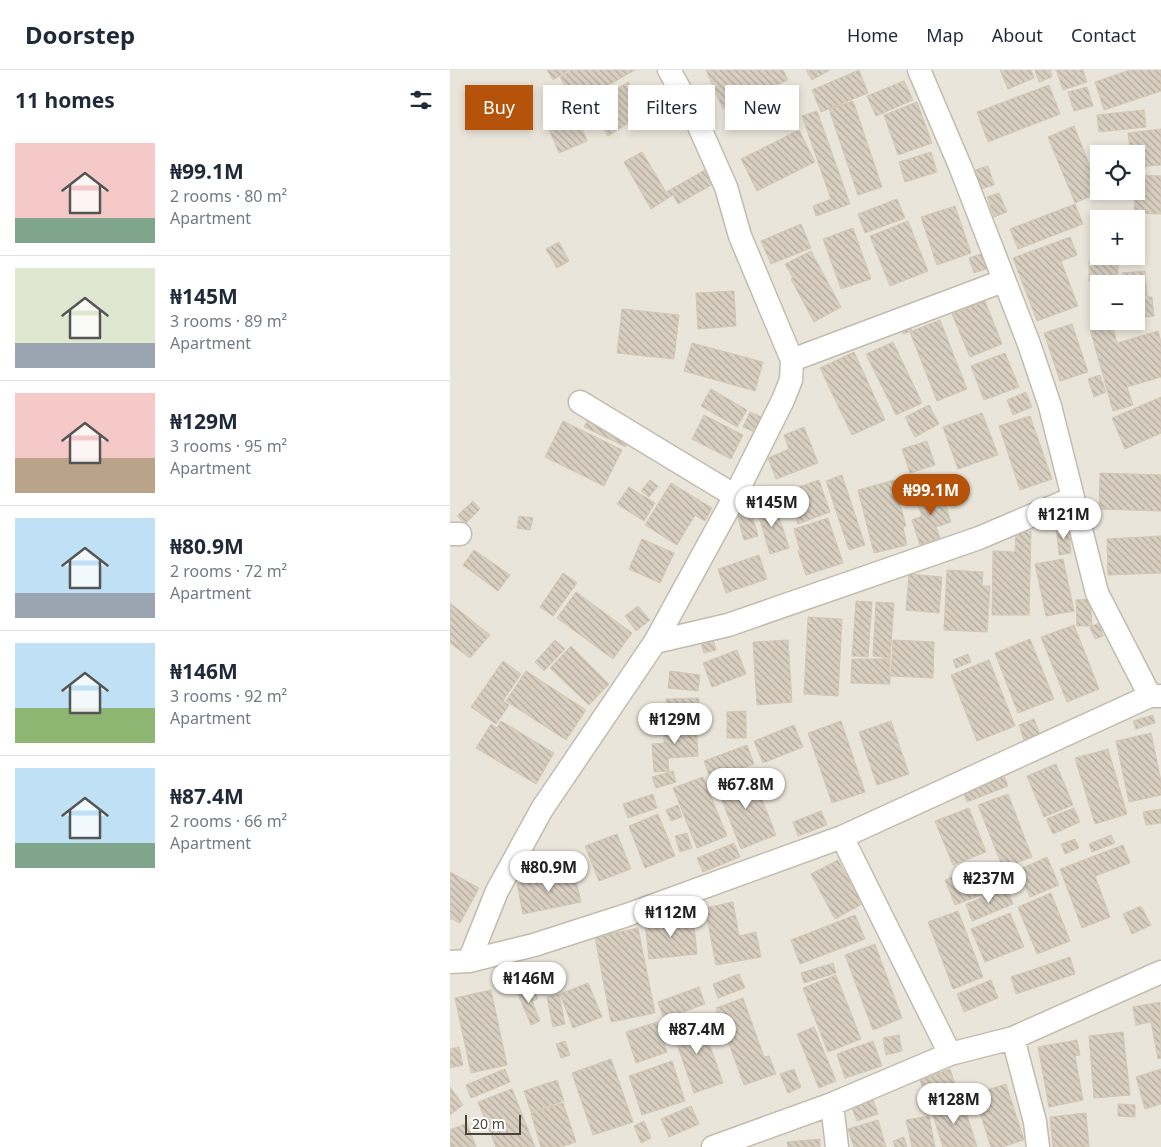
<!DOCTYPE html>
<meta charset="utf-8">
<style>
body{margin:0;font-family:"Noto Sans",sans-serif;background:#f2f2f3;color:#1f2937;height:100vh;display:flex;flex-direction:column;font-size:19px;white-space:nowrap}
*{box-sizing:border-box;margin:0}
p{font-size:16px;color:#747a83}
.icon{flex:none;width:28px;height:28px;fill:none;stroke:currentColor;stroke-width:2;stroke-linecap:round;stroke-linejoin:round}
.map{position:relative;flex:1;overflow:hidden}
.details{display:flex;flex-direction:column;background:#fff;width:450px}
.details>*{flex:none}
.top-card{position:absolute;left:15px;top:15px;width:475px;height:45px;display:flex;gap:10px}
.controls{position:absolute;left:640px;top:75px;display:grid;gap:10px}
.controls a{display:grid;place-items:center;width:55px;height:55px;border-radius:0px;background:#fff;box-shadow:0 2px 8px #0003;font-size:25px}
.scale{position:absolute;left:15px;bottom:12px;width:56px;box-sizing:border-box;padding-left:5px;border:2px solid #4b4439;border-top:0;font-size:14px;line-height:18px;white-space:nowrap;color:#4b4439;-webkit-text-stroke:4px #fff;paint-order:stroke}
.price{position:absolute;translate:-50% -42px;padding:0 11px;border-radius:18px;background:#fff;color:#222;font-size:16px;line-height:32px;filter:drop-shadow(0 1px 2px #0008)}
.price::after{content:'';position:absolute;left:50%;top:30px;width:15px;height:11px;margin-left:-8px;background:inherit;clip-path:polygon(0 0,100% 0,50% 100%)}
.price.current{background:#b45309;color:#fff}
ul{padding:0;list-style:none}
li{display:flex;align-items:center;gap:15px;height:125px;padding:0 15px}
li+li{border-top:1px solid #e0e1e3}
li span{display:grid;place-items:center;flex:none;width:140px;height:100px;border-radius:0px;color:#555}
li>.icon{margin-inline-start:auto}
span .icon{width:60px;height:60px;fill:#fffc;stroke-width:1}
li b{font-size:21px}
h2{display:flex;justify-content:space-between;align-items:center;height:60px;padding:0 15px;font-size:21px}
.tag{padding:0 18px;border-radius:0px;background:#fff;box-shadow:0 2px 8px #0003;font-size:18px;line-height:45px}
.tag.current{background:#b45309;color:#fff}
header{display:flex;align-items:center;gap:30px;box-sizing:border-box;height:70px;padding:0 25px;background:#fff;border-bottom:1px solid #e0e1e3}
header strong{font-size:24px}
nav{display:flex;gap:28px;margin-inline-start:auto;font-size:18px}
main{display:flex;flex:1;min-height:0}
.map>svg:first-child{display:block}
.residential{fill:#eae5da;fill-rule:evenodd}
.building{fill:url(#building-back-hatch);stroke:#d3c7b4}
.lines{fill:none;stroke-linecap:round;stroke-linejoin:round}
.minor-casing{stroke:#c2bbae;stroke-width:25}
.minor{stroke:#fff;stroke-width:22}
</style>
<header>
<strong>Doorstep</strong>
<nav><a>Home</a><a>Map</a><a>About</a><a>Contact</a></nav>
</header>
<main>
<section class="details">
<h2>11 homes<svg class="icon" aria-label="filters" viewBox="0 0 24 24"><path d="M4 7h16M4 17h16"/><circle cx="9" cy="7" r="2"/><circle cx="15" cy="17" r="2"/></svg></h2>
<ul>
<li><span style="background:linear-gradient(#f6c9c9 75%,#7fa58c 0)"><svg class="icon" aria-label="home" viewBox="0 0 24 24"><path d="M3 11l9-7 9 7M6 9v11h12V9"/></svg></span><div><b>₦99.1M</b><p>2 rooms · 80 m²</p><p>Apartment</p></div></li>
<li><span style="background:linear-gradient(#dfe7d0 75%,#9aa5b1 0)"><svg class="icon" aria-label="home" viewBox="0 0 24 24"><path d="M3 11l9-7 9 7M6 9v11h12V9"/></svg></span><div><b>₦145M</b><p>3 rooms · 89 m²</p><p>Apartment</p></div></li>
<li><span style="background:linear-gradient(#f6c9c9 65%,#b9a48a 0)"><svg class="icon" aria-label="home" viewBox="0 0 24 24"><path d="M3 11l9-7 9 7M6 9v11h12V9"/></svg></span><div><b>₦129M</b><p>3 rooms · 95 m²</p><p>Apartment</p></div></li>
<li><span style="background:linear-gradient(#bfe0f5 75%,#9aa5b1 0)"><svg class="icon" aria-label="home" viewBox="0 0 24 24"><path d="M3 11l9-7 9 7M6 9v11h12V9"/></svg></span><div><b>₦80.9M</b><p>2 rooms · 72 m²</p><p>Apartment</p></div></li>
<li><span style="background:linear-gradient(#bfe0f5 65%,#8fb573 0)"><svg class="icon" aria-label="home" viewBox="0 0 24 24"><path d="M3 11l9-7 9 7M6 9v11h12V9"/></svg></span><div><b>₦146M</b><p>3 rooms · 92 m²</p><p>Apartment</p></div></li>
<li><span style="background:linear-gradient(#bfe0f5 75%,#7fa58c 0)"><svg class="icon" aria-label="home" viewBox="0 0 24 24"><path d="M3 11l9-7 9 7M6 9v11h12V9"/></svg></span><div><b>₦87.4M</b><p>2 rooms · 66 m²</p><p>Apartment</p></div></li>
</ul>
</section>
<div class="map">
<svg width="711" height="1077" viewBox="0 0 711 1077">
<defs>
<pattern id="building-back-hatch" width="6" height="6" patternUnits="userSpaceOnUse" patternTransform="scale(1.25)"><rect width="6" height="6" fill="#d8cfc1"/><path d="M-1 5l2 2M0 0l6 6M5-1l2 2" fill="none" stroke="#b1aa9e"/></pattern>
</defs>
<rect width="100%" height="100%" fill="#f6f3ec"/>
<path class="residential" d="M0 0H711V1077H0ZM649 84H686V121H649ZM649 149H686V186H649ZM649 214H686V251H649Z"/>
<path class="building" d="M97 0H119L103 10Z
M122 0H185L125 34 110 7Z
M256 0H333L338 10 273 39Z
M356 0H380L362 10Z
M409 0 418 23 371 42 362 20Z
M550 0H581L584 8 558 19Z
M585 0H600L602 7 589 12Z
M606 0H633L637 12 613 20Z
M680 0H711V21L654 40 645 12Z
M454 11 463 30 426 46 417 26Z
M178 12 197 41 158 66 139 37Z
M599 15 610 44 538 72 527 42Z
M637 17 643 36 624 41 618 22Z
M403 31 432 117 408 125 379 39Z
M467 32 482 73 448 85 434 45Z
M124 38 137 71 109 83 95 50Z
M694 40 696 57 649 62 647 45Z
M367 41 400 134 366 146 363 136 381 129 352 46Z
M624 56 650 122 625 133 598 67Z
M711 59V95L686 97V84H681L678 63Z
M349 60 365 92 307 121 291 89Z
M192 82 216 122 255 100 263 114 228 134 223 125 201 139 174 92Z
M481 82 487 102 455 112 449 92Z
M538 96 544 115 531 119 525 100Z
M686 105 711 106V144L684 143Z
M549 123 557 142 544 147 537 127Z
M447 129 455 148 415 163 408 144Z
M625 134 633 154 568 179 560 159Z
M505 136 521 183 487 195 471 147Z
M458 151 478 201 440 216 420 166Z
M351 154 361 178 321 194 311 171Z
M403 158 421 209 391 219 373 169Z
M620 167 627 185 611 191 628 236 587 251 563 188Z
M109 172 119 191 107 198 96 179Z
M361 181 391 237 364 252 341 209 343 208 335 194Z
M534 183 539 198 524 203 519 188Z
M639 191 668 192V211H639Z
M695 201 697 227H702L704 246 686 248V214H661L673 212 672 203Z
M649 215V251H658L648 252 645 216Z
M284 221 286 256 248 259 246 223Z
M535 231 552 274 520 287 502 244Z
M172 239 229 245 224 289 167 283Z
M458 249 462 261 453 264 449 252Z
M490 250 517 319 487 331 460 262Z
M662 253 667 273 708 261 711 272V307L677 317 683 335 663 341 640 259Z
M622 254 638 302 610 311 594 263Z
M443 272 472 333 446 345 416 284Z
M242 273 313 292 305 321 234 301Z
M404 282 435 350 402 365 370 298Z
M555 283 569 317 534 330 521 296Z
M650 305 656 322 644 327 638 309Z
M261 319 297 340 287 357 251 336Z
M576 322 582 337 563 345 557 330Z
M711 327V363L675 379 662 348Z
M479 335 489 354 465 367 455 347Z
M300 342 314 348 307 363 293 357Z
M532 343 548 385 508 399 493 357Z
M254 345 293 365 281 389 242 369Z
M140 346 181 366 176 377 134 357Z
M580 346 602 409 570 420 549 356Z
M113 351 172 380 154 416 95 387Z
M354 357 368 393 326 409 318 388 339 379 334 365Z
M477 371 485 395 460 403 452 379Z
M650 403 711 405V441L649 439Z
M392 405 415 475 399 480 376 411Z
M200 410 208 416 199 427 191 421Z
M369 410 380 442 348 454 337 421Z
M444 410 456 456 453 457 457 475 424 483 408 420Z
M221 413 262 438 255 451 245 445 227 475 195 455Z
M179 417 205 433 194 451 167 434Z
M490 418 501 452 486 457 490 468 470 475 462 450 472 446 465 426Z
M23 431 30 439 15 454 7 446Z
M324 431 339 478 320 484 306 437Z
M301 441 308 466 294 470 287 445Z
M69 446 83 448 80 460 67 458Z
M378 448 393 493 356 505 348 481 350 480 344 459Z
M619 455 621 483 609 485 606 456Z
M566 461H581L579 545H542L543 481 565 482Z
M711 466V503L658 505 657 469Z
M192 469 224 483 210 513 179 499Z
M24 480 60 505 48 521 13 495Z
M309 485 317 509 276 523 268 499Z
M613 489 624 541 596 546 585 494Z
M497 500 533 502 532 516H540L537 562 494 560Z
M113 503 127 513 103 546 90 537Z
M459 504 492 507 489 543 456 540Z
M126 522 182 563 163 589 107 548Z
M640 529 642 556H627L626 530Z
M406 531 422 532 418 587 402 586Z
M426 532 444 533 440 588 423 586Z
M0 533 40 565 20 588 0 573Z
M188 536 200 550 186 561 175 546Z
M358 547 392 549 388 626 354 624Z
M649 553 653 566 645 569 640 557Z
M624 555 649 619 617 632 591 567Z
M262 565 266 580 254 583 250 569Z
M580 569 604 629 568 643 545 583Z
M105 570 115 579 94 601 85 592Z
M338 570 342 632 307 635 303 572Z
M443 570 484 572 483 608 441 606Z
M121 576 159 614 139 635 100 598Z
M287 580 296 604 262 617 253 593Z
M518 584 521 592 506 598 503 590Z
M402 589H440V614L401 613Z
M539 590 565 656 527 671 501 605Z
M53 591 71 604 53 631 59 635 46 654 21 637Z
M76 601 136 640 116 670 56 631Z
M220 601 250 605 248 621 218 618Z
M249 628V648L216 649V629Z
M296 641V668H277V642Z
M703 645 705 653 686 659 683 651Z
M584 649 590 665 574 670 569 655Z
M51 651 104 683 86 714 26 678 41 654 47 658Z
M391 651 415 722 382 733 358 663Z
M441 651 459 704 427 715 409 662Z
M246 653 248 686 218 688 219 701 204 702 202 674 214 673 213 656Z
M344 655 353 677 313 693 304 671Z
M701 663 711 711V725L679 732 666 671Z
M297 675 304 694 261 710 254 691Z
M658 679 677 744 645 754 625 688Z
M606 694 623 735 594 747 577 706Z
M223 701 226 712 206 718 202 707Z
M301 702 326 765 291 779 266 715Z
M553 703 558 716 517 732 512 719Z
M253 707 277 766 247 778 223 718Z
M203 724 207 738 178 748 173 734Z
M558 724 582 787 553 798 528 735Z
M228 735 232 747 221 751 216 740Z
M519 738 536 782 503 795 485 751Z
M624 738 630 752 603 764 596 749Z
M711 739V753L696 755 693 742Z
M371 741 377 755 348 766 343 752Z
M208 744 225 786 195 798 179 756Z
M237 763 242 778 230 782 225 766Z
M167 764 181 799 149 811 135 776Z
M661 765 665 773 642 782 639 774Z
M625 769 629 778 615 784 611 774Z
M284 773 290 787 253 802 247 788Z
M673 775 680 793 645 806 660 847 632 858 610 799Z
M597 787 609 815 580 827 568 800Z
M388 790 412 834 385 849 361 804Z
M539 793 549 818 505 835 495 810Z
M0 802 29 818 10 853 0 848Z
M124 802 131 832 73 844 67 814Z
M557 818 563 834 522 851 516 834Z
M601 823 620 871 587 884 568 837Z
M283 832 289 866 306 862 311 887 266 895 255 838Z
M691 836 701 855 682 864 673 844Z
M508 841 533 907 503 919 478 852Z
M560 843 574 877 535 892 521 859Z
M405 845 415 869 350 894 341 870Z
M243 847 247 884 199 889 195 853Z
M188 858 205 943 161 952 145 867Z
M425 874 452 948 423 960 395 885Z
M620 887 625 904 566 924 561 907Z
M383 893 386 903 354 913 351 903Z
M289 904 295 918 268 928 263 914Z
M386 905 411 969 378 982 353 918Z
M541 910 548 928 514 942 507 924Z
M138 913 152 947 123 958 110 924Z
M82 915 88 929 82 931 90 951 81 955 67 922Z
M249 917 255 934 214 949 208 932Z
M41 920 57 995 21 1003 5 928Z
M109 924 115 954 103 957 97 927Z
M293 928 314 987 319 986 326 1004 294 1015 266 938Z
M710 932 711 988 708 989 701 952 686 955 683 937Z
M250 947 273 1013 244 1023 221 957Z
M207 952 217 982 186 993 176 962Z
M364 957 386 1011 369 1018 347 964Z
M673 962 680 1025 644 1028 639 966Z
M449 965 452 981 436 985 433 968Z
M627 970 630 985 625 986 633 1030 599 1037 588 977Z
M115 971 120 985 111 988 106 974Z
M423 971 432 996 395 1008 387 984Z
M9 977 13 995 0 998V979Z
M161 989 183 1052 143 1065 122 1003Z
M222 991 235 1031 192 1045 179 1006Z
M55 999 60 1012 21 1028 16 1015Z
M344 999 351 1017 338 1023 330 1004Z
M500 999 506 1017 476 1027 470 1010Z
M711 999V1034L695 1039 686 1007Z
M107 1010 114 1031 81 1042 74 1021Z
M556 1014 574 1070 552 1077H541L524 1024Z
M0 1017 13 1035 0 1045Z
M62 1019 85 1077H46L28 1032Z
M422 1027 428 1044 407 1051 401 1035Z
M512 1029 527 1077H493L481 1039Z
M113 1033 126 1072 111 1077H91L81 1043Z
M668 1034 685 1035V1047L668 1046Z
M241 1036 249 1054 219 1067 211 1049Z
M636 1043 639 1077H603L600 1047Z
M479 1046 485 1077H462L456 1050Z
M428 1050 436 1077H404L398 1059Z
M194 1051 201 1068 191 1073 184 1056Z
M17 1053 26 1077H0V1060Z
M454 1067 457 1077H445L443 1071Z
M370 1069V1077H338L337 1072Z"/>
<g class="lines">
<g class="minor-casing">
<path id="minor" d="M469 0 510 96 579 274 600 336 647 523 700 626
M342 290 553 211
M130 332 285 426
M0 464H10
M205 572 278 555 529 468 623 428
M392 767 500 984
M19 891 47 821 92 739 205 572 285 426 333 330 341 310 342 290 290 166 276 117 244 45 219 0
M0 892 19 891 84 875 177 845 392 767 700 626H711
M563 968 585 1052 588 1077
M382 1034 387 1077
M263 1077 382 1034 500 984 563 968 711 902"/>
</g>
<use href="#minor" class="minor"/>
</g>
</svg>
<div class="controls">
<a><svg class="icon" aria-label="locate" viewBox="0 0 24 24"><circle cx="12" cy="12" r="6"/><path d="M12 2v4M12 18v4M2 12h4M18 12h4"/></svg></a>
<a>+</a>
<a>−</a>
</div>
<div class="scale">20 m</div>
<b class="price current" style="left:481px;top:446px">₦99.1M</b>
<b class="price" style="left:322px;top:458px">₦145M</b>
<b class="price" style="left:614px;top:470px">₦121M</b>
<b class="price" style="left:225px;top:675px">₦129M</b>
<b class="price" style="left:296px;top:740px">₦67.8M</b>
<b class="price" style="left:99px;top:823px">₦80.9M</b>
<b class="price" style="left:539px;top:834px">₦237M</b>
<b class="price" style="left:221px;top:868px">₦112M</b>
<b class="price" style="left:79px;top:934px">₦146M</b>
<b class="price" style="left:247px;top:985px">₦87.4M</b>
<b class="price" style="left:504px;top:1055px">₦128M</b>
<div class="top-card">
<a class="tag current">Buy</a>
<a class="tag">Rent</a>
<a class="tag">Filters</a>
<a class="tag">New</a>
</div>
</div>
</main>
